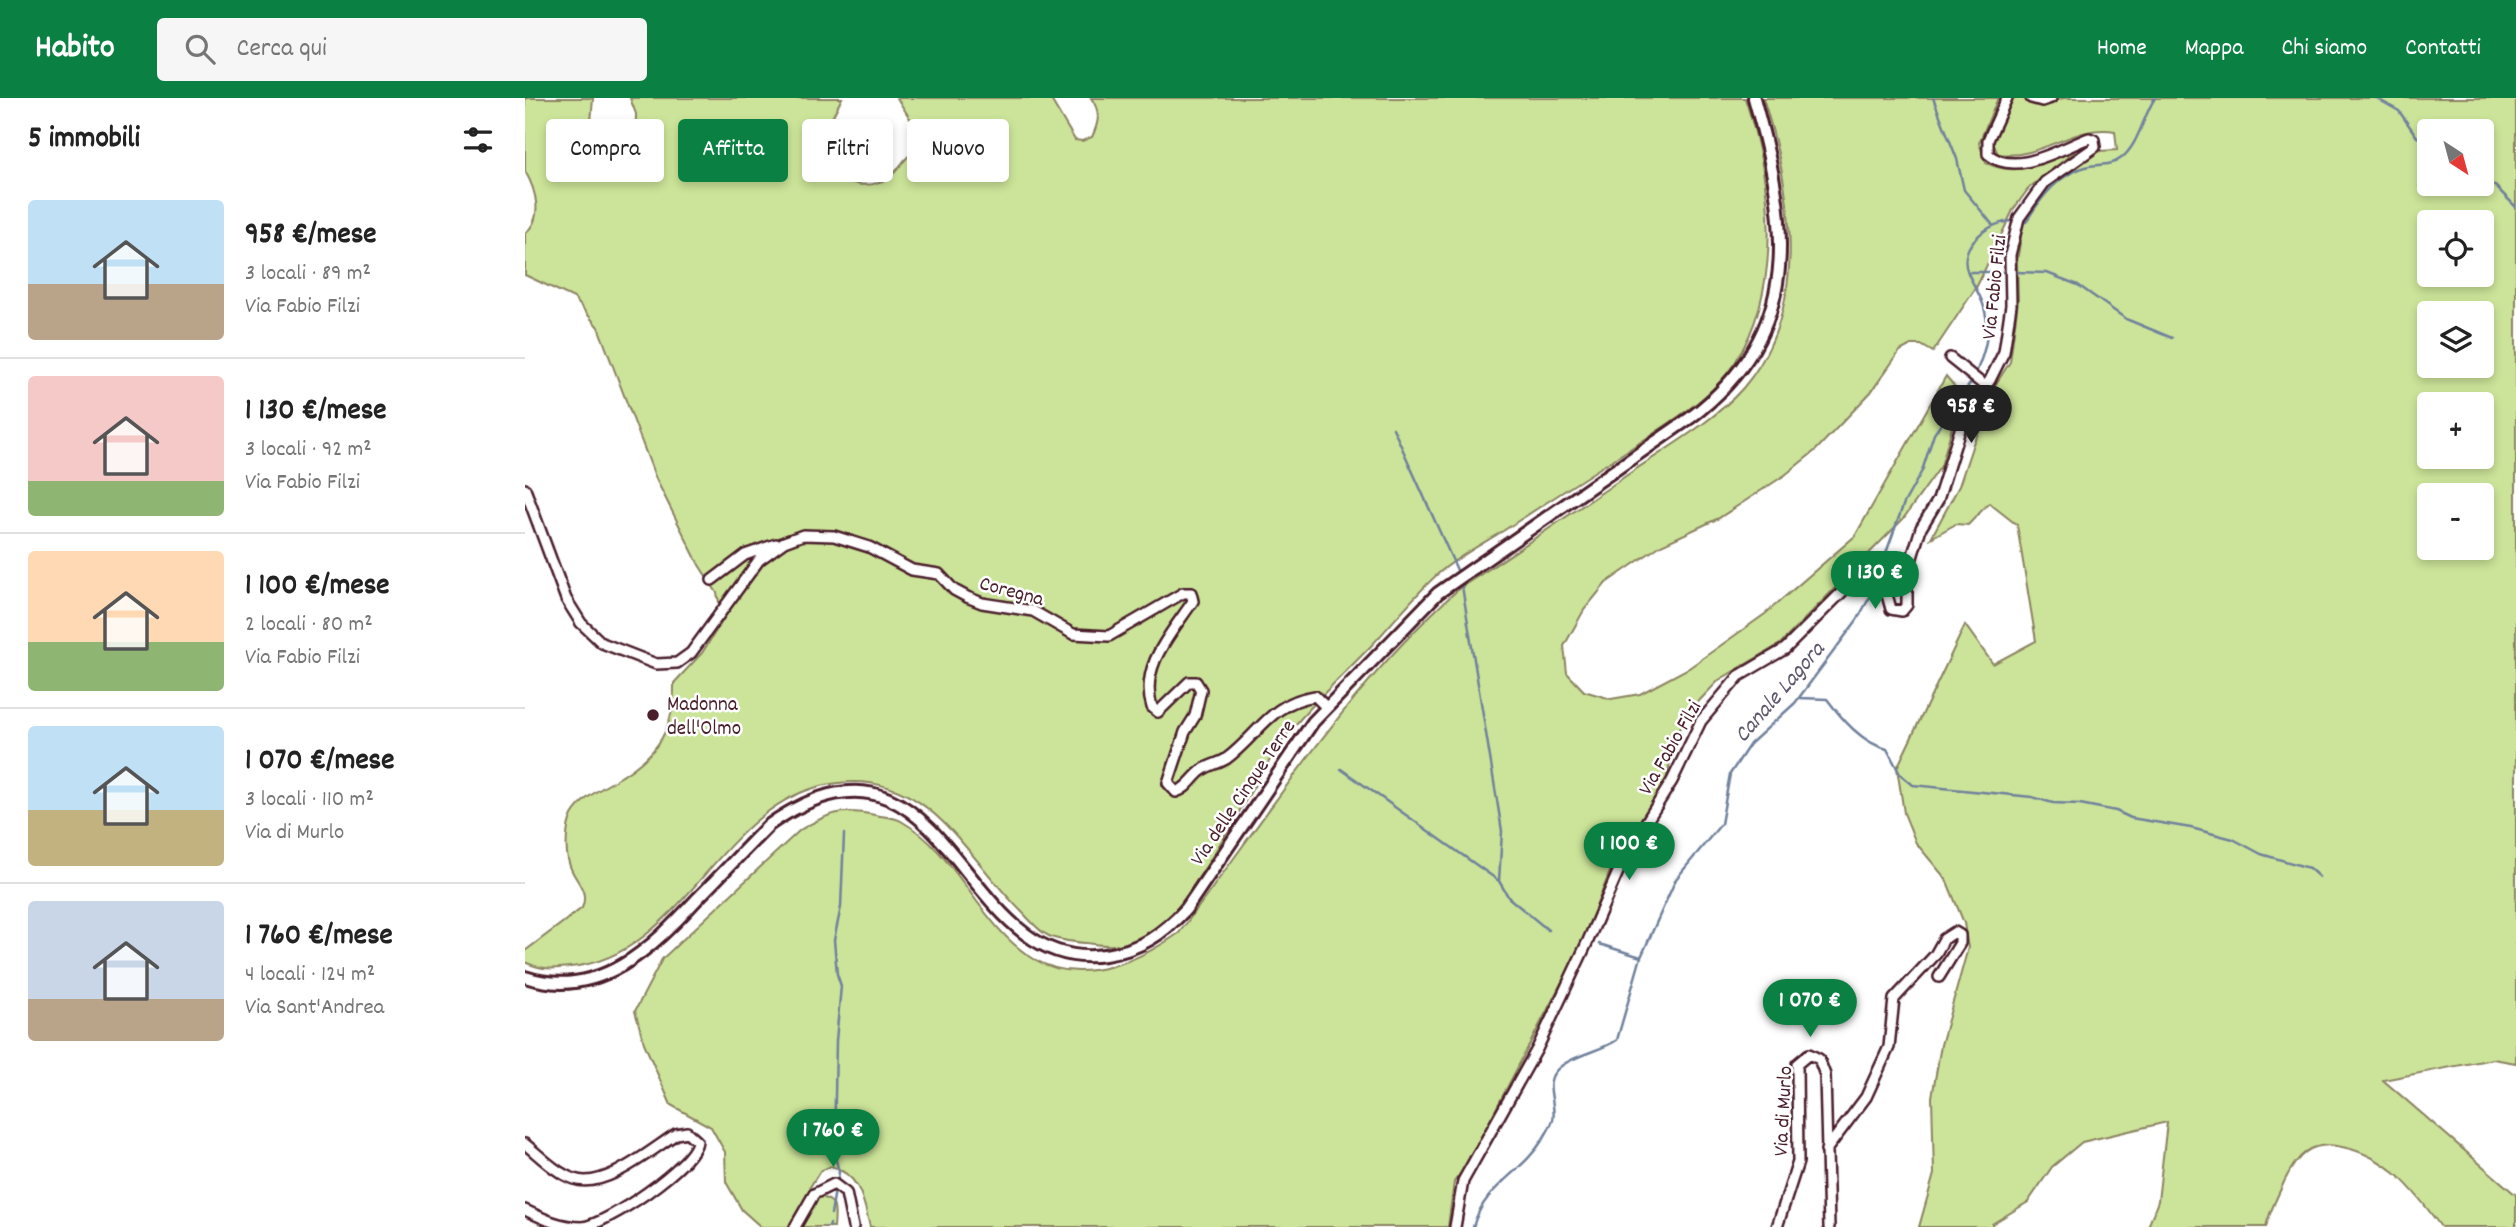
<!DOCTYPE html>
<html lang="it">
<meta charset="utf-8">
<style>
body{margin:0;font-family:Dekko,sans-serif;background:#f6f6f6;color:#222;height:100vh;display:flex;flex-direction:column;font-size:26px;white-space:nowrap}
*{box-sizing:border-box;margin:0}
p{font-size:23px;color:#767676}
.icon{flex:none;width:38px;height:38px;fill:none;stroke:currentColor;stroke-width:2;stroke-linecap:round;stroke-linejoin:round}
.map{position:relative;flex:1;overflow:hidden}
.side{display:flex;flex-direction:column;background:#fff;width:525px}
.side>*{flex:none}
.guide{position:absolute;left:21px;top:21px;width:665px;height:63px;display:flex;gap:14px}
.needle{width:46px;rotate:144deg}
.controls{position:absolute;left:1892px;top:21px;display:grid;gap:14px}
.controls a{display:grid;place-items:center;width:77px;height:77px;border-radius:7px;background:#fff;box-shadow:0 4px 10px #0003;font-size:35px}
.price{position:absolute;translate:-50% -60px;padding:0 16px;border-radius:24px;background:#0b8043;color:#fff;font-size:23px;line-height:46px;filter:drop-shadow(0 2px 4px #0008)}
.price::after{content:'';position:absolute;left:50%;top:42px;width:21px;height:16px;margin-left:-10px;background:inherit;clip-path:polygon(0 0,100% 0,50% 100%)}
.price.selected{background:#222;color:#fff}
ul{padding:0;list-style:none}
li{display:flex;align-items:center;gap:21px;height:175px;padding:0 28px}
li+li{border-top:2px solid #e0e0e0}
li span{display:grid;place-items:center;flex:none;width:196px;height:140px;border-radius:7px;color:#555}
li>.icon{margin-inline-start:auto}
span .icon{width:84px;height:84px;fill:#fffc;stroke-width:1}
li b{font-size:30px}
h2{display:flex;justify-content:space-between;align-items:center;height:84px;padding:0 28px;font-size:30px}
.tag{padding:0 24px;border-radius:7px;background:#fff;box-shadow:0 4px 10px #0003;font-size:24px;line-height:63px}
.tag.selected{background:#0b8043;color:#fff}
header{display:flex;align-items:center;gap:42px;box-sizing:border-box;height:98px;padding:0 35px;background:#0b8043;color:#fff}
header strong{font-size:33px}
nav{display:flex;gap:38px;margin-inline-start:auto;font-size:24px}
.search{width:490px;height:63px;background:#f6f6f6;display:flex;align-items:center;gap:18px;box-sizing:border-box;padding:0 24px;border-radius:7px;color:#767676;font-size:26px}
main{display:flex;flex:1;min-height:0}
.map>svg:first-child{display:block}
.green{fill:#cce499;stroke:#8b8262;stroke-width:2;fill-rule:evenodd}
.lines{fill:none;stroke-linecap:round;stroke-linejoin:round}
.stream{stroke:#6f819c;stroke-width:2.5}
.minor-casing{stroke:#4a1f2b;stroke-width:14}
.major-casing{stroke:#4a1f2b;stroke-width:16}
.minor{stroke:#fff;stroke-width:9}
.major{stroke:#fff;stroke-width:10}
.poi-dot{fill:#4a1f2b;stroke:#fff;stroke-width:2.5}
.labels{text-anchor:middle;stroke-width:5;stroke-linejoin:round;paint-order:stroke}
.street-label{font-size:21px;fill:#4a1f2b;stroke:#fff}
.poi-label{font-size:21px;fill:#4a1f2b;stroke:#fff;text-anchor:start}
.water-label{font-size:23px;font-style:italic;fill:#60586d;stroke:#fff}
</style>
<header>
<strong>Habito</strong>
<div class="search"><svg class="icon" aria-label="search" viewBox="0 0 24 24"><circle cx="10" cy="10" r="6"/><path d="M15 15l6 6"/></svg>Cerca qui</div>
<nav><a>Home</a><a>Mappa</a><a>Chi siamo</a><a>Contatti</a></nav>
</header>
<main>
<section class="side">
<h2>5 immobili<svg class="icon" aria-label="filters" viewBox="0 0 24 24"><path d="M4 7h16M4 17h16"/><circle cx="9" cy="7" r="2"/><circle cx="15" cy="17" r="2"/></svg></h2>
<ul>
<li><span style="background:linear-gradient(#bfe0f5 60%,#b9a48a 0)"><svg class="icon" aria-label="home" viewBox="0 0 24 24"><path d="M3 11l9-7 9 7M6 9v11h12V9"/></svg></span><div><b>958 €/mese</b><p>3 locali · 89 m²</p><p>Via Fabio Filzi</p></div></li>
<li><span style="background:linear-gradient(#f6c9c9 75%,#8fb573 0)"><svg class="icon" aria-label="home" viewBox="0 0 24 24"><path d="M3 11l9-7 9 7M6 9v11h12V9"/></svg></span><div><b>1 130 €/mese</b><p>3 locali · 92 m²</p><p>Via Fabio Filzi</p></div></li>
<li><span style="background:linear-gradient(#ffd9b3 65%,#8fb573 0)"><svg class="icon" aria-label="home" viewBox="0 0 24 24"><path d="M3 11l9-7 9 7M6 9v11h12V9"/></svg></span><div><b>1 100 €/mese</b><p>2 locali · 80 m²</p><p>Via Fabio Filzi</p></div></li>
<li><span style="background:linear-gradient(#bfe0f5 60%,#c2b280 0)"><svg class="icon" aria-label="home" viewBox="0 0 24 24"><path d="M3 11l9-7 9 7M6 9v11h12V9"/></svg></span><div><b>1 070 €/mese</b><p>3 locali · 110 m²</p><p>Via di Murlo</p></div></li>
<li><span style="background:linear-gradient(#c9d6e8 70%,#b9a48a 0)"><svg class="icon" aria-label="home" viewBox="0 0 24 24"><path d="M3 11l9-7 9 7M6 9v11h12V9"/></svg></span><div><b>1 760 €/mese</b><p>4 locali · 124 m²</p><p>Via Sant'Andrea</p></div></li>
</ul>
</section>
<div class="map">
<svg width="1991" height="1129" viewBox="0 0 1991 1129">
<rect width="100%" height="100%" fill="#fff"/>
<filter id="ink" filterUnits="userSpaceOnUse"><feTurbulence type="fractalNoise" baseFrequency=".0143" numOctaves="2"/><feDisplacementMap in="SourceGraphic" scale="14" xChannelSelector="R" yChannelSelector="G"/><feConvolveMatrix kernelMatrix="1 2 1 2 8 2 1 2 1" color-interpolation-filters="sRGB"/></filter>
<g filter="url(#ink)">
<path class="green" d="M0 0H68L66 24 48 21 31 34 44 45 47 63 60 70 82 58 101 64 110 56 111 16 105 0H317L291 51C304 77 334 98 363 80 369 77 374 69 378 64 386 55 393 50 396 38L372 0H525L550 42 557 43 567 39C574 24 576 14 566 0H1220C1247 84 1259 185 1211 263 1189 299 1146 324 1111 347 1067 375 1022 404 978 433 957 446 934 458 915 474 890 496 868 525 845 549 817 578 786 606 761 638 726 683 663 822 616 842 598 849 579 848 561 845 549 844 535 843 524 838 513 833 505 822 496 813 439 757 403 669 306 686 193 704 161 858 45 869 29 871 15 872 0 864V853L57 810C65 791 48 782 44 765 40 753 41 729 47 717 55 703 70 694 84 686 127 662 150 637 149 585L177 555 198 522 192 495 174 467 131 381 73 229 49 200 0 177V135C19 121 11 92 0 73Z
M1238 0H1473L1454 45 1461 65C1508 85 1518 51 1549 54L1504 90 1488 112 1452 188 1408 254 1396 247H1386L1375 253 1346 294 1291 352 1260 377 1194 420 1136 447 1081 485 1059 512 1039 548 1042 575 1059 593 1086 601 1115 596 1164 570 1240 516 1330 438 1421 278 1441 302 1428 326 1416 368 1378 421 1255 546 1194 582 1174 603 1152 634 1141 682 1090 761 1054 851 942 1067 929 1084 923 1129H345C338 1101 336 1078 306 1068L295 1073 285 1089C300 1110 313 1090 309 1129H236L217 1112 201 1084 200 1054 186 1029 146 1007 119 945 110 913 137 861 275 732C304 715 316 710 350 717 358 719 369 719 376 723 432 754 454 828 509 861 556 889 614 863 654 835 743 717 824 587 936 489 994 452 1051 412 1108 373 1145 348 1188 324 1218 290 1287 209 1267 93 1238 0Z
M1487 0H1500C1513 14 1523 6 1538 0H1991V965L1968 961 1858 982 1991 1097V1129H1916C1890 1093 1863 1058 1817 1049 1786 1042 1772 1057 1759 1084 1753 1098 1744 1114 1741 1129H1623L1633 1103 1642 1024 1557 1044 1527 1069 1503 1104 1467 1126V1129H1394L1409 1076 1407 999 1416 947 1443 850 1439 825 1421 781 1391 745 1379 715 1372 670 1440 527 1468 566 1511 543 1492 427 1464 405 1443 427 1431 426 1406 440 1434 388 1449 343 1460 323 1462 300 1485 264 1493 203 1492 164 1498 125 1514 98 1542 73 1574 53 1592 52 1590 33C1550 25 1515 63 1473 56L1468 45ZM1904 33H1956V86H1904ZM1904 124H1956V177H1904ZM1904 215H1956V268H1904ZM1904 306H1956V359H1904ZM1904 397H1956V450H1904Z"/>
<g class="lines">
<path class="stream" d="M1408 0 1432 61 1439 92 1467 126
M1851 0 1874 13 1892 39 1904 43
M1956 83 1970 88 1991 109
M1496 124H1501C1516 99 1534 75 1564 68 1575 66 1586 68 1595 61 1613 49 1618 18 1630 0
M1444 174H1482
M1489 174 1522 175 1553 187 1601 221 1647 240
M1450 277C1457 261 1464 242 1462 225 1459 200 1452 195 1443 175 1431 147 1465 123 1489 123
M868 330 932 472
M936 482 977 733 974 783
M1275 600 1302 601C1317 621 1337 645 1362 651L1375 676 1388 687 1507 699 1528 705 1555 706 1591 713 1606 720 1666 730 1708 741 1736 756 1784 770 1794 779
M816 671 974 783 984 800 1023 832
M1074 846 1116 859
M312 1086 314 1074 309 1054 311 943 316 888 312 876 309 842 316 809 319 736
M306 1116 310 1092
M304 1129 305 1126
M948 1129C960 1086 997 1076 1018 1041 1021 1036 1026 1028 1028 1022 1032 1007 1019 987 1030 974 1043 958 1074 954 1092 942L1116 859 1151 781 1196 726 1205 676 1225 646 1270 605 1332 522 1346 497 1379 405 1397 373 1409 336 1447 283"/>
<g class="minor-casing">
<path id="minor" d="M1506 0 1517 3 1526 0
M1425 260 1460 288
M0 391 41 501 56 525 77 545 131 566 152 565 166 555 234 462 259 444 278 437 309 438 344 449 387 472 414 476 429 492 442 499 457 505 508 513 548 536 584 538 658 495H666L668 503C647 535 614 568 627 609L633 614 664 584H671L676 592 670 618 660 634 643 685 651 694C662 691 667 680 676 673 683 667 693 666 701 661 734 637 744 605 790 598L801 609
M187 482 220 457 251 446
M0 1046C15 1058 31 1075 49 1081 79 1092 126 1052 151 1036L162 1034 172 1043C170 1067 81 1127 57 1129 35 1129 19 1121 0 1112
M1301 1052 1341 999 1364 949 1369 901 1410 857 1419 841 1430 834 1435 837V845L1414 879
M270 1129 289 1096 309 1086 321 1095 328 1129
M930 1129 938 1083 1012 951 1062 845 1100 758 1147 683 1176 623 1214 578 1260 551 1332 479 1344 476 1357 479 1366 511 1377 513 1382 507V476L1396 430 1413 402 1438 322 1465 282 1479 254 1486 207 1485 157 1494 120 1520 84 1570 49 1569 42 1564 40C1537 50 1490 80 1463 56V42L1482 0
M1252 1129 1273 1064 1272 966 1284 956 1294 961 1300 977 1304 1129"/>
</g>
<g class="major-casing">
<path id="major" d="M0 879C74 903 127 850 173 800 197 776 220 751 244 727 426 600 432 879 580 857 615 852 638 836 661 811L788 624 913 495 1165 320C1281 232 1264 125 1229 0"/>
</g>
<use href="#minor" class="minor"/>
<use href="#major" class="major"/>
</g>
</g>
<circle class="poi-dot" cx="128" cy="617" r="7"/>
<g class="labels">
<g class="street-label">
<text transform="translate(1468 189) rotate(-84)" y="7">Via Fabio Filzi</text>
<text transform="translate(487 492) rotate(15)" y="7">Coregna</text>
<text transform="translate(1144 649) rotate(-60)" y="7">Via Fabio Filzi</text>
<text transform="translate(717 694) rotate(-56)" y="7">Via delle Cinque Terre</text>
<text transform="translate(1257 1013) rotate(-87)" y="7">Via di Murlo</text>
</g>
<g class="poi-label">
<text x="142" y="612">Madonna<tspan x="142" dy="24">dell'Olmo</tspan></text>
</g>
<g class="water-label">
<text transform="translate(1253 593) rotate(-49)" y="8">Canale Lagora</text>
</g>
</g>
</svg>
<div class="controls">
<a><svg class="needle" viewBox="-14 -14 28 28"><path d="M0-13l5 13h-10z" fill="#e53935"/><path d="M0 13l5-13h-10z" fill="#767676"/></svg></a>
<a><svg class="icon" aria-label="locate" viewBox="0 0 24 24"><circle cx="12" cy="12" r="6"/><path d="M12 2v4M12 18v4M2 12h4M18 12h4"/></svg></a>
<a><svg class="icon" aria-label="layers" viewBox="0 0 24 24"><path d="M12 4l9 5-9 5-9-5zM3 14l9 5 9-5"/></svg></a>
<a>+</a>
<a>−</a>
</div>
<b class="price selected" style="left:1446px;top:347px">958 €</b>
<b class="price" style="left:1350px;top:513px">1 130 €</b>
<b class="price" style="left:1104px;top:784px">1 100 €</b>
<b class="price" style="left:1285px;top:941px">1 070 €</b>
<b class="price" style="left:308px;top:1071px">1 760 €</b>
<div class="guide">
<a class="tag">Compra</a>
<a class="tag selected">Affitta</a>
<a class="tag">Filtri</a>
<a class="tag">Nuovo</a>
</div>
</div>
</main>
